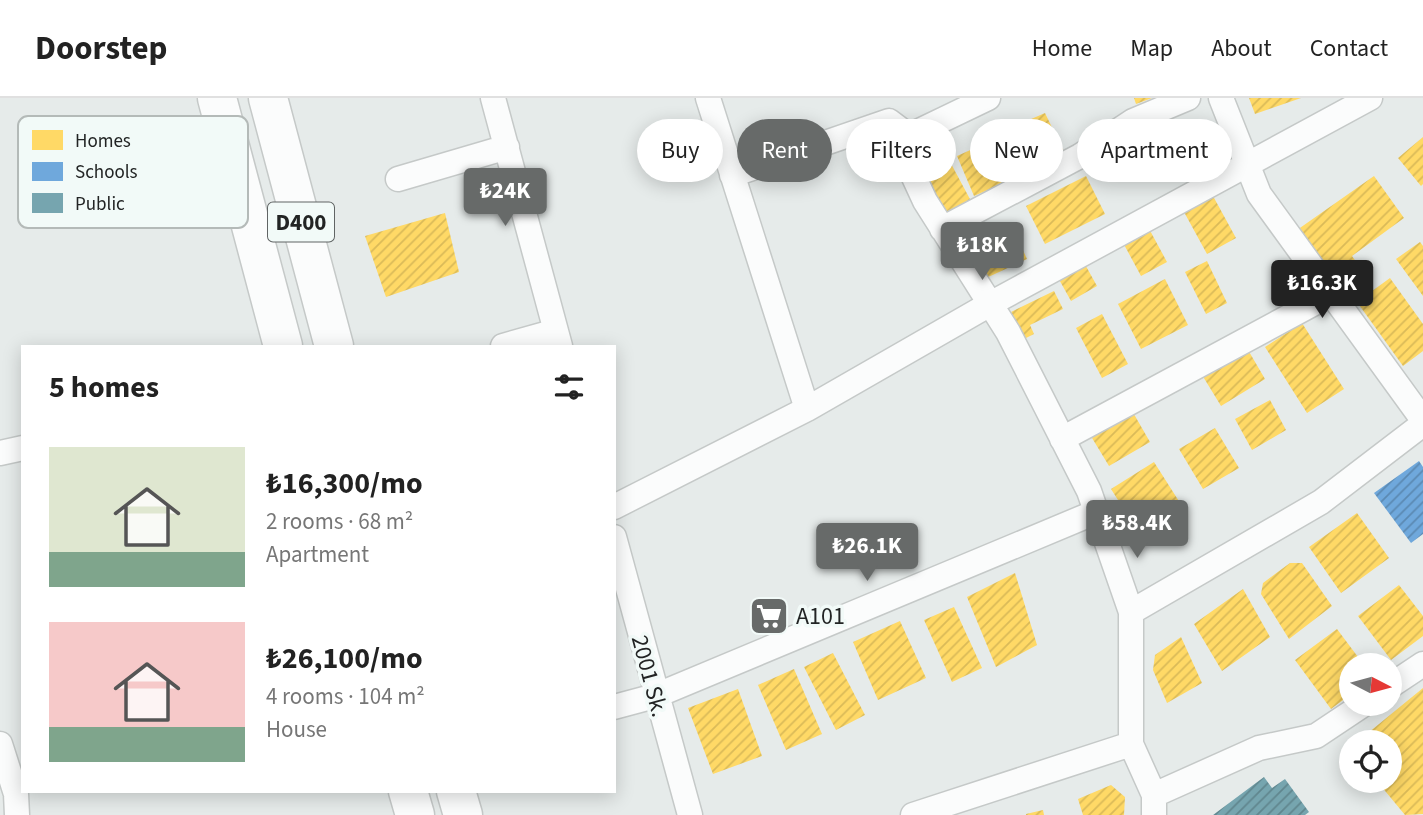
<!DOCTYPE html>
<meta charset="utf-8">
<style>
body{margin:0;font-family:"Source Sans 3",sans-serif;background:#f2f2f2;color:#222;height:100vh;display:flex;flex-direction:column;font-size:26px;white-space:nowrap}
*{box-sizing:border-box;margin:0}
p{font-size:23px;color:#767676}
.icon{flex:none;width:38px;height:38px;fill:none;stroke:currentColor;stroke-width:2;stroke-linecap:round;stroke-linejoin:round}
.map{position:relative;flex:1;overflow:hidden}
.side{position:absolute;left:21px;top:247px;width:595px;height:448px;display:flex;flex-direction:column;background:#fff;border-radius:0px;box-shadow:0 4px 18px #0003}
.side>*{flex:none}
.top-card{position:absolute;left:637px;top:21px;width:665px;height:63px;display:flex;gap:14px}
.needle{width:46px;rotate:96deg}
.controls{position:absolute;left:1339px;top:555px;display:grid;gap:14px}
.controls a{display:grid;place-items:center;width:63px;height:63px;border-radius:50%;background:#fff;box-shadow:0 4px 18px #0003;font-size:35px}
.price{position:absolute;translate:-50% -60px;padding:0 16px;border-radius:7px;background:#676a69;color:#fff;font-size:23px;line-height:46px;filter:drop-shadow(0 2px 4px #0008)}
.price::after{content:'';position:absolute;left:50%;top:42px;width:21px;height:16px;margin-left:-10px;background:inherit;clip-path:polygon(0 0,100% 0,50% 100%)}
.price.on{background:#222;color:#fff}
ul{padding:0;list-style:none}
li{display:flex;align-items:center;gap:21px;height:175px;padding:0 28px}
li span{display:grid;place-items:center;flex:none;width:196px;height:140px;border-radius:0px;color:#555}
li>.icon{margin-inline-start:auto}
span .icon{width:84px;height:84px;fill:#fffc;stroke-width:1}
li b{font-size:30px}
h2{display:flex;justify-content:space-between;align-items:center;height:84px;padding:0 28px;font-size:30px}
.tag{padding:0 24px;border-radius:32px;background:#fff;box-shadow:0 4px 18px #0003;font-size:24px;line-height:63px}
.tag.on{background:#676a69;color:#fff}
header{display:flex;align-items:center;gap:42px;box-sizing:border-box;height:98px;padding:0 35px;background:#fff;border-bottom:2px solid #e0e0e0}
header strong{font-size:33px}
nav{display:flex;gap:38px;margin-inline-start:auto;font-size:24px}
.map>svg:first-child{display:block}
.homes{fill:url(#homes-hatch)}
.schools{fill:url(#schools-hatch)}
.public{fill:url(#public-hatch)}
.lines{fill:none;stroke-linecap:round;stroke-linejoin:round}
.minor-casing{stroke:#c5c9c8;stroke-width:27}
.trunk-casing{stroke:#c5c9c8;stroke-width:41}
.minor{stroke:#fbfcfc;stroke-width:24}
.trunk{stroke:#fbfcfc;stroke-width:38}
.labels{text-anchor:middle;stroke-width:7;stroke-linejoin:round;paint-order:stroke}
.shield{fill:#f2faf8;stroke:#606464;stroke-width:2}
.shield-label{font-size:23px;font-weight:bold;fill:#222424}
.poi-label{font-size:24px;fill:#222424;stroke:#f2faf8;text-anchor:start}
.street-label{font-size:24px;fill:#222424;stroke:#f2faf8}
.key{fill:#f2faf8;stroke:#b4bab8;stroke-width:2}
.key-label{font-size:19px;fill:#222424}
</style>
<header>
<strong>Doorstep</strong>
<nav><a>Home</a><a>Map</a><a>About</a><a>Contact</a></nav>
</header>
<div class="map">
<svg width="1423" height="717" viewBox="0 0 1423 717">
<defs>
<pattern id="homes-hatch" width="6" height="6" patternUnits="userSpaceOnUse" patternTransform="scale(1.75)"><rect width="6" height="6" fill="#ffd966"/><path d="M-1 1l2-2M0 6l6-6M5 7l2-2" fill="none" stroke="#daba58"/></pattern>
<pattern id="schools-hatch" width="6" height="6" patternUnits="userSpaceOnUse" patternTransform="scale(1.75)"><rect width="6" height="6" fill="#6fa8dc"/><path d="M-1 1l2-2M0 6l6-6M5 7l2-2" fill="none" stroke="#5b89b2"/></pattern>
<pattern id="public-hatch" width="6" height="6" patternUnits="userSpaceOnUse" patternTransform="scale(1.75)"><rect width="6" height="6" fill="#76a5af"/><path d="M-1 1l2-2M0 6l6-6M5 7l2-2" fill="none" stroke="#60868e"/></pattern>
</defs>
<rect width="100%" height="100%" fill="#e6ebea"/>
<path class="homes" d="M1134 0H1152L1136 6Z
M1249 0H1301L1255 16Z
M1045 15 1064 54 1040 65 1022 25Z
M1183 32 1198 64 1172 77 1156 45Z
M1423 39V86L1421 88 1398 60Z
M986 45 1004 85 974 98 957 58Z
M948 60 971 103 945 116 923 73Z
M1086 78 1105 116 1045 146 1026 108Z
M1374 78 1404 120 1352 158 1369 182 1344 199 1297 132Z
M1213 98 1236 140 1207 156 1184 114Z
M445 115 459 174 386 199 365 138Z
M1011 126 1027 161 984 181 968 145Z
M1147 127 1167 164 1141 178 1121 141Z
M1420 144 1423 148V198L1396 161Z
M1082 161 1097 188 1071 203 1056 176Z
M1207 163 1227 205 1206 216 1185 174Z
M1390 180 1423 226V253L1403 268 1357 204Z
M1165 181 1188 227 1141 251 1118 206Z
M1054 193 1063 211 1030 227 1034 236 1024 241 1011 214Z
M1102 216 1128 266 1102 280 1076 230Z
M1302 225 1344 291 1307 315 1265 249Z
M1244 245 1265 281 1221 308 1199 272Z
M1270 302 1286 332 1252 352 1235 321Z
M1131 311 1150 344 1109 368 1089 335Z
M1215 330 1239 370 1203 391 1179 351Z
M1154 364 1182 408 1139 435 1111 391Z
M1357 415 1389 460 1341 495 1309 449Z
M1290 465H1302L1332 508 1289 541 1261 496 1263 485Z
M1015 475 1037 547 996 569 967 499Z
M1399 487 1423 518V538L1391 562 1358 518Z
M1243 491 1270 539 1222 573 1194 526Z
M954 509 982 570 952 584 924 522Z
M900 523 926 580 878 602 853 544Z
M1337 531 1364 567H1351V596L1331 611 1295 562Z
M1181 539 1202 585 1167 605 1153 572 1155 557Z
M833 555 865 617 836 632 804 569Z
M794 571 822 636 786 652 758 587Z
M1423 590V716L1405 717 1376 682H1390V644H1357Z
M738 591 762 658 713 676 688 610Z
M1111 687 1125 699 1124 717H1083L1078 701Z
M1043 712 1044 717H1026V716Z"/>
<path class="schools" d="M1419 363 1423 369V436L1411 445 1374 395Z"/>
<path class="public" d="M1264 679 1272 690 1285 681 1309 714 1305 717H1213Z"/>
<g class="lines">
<g class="minor-casing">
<path id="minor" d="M493 0 560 248
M708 0 807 311
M988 0 909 38 907 64 925 103 1008 234 1089 393 1131 514V646L1154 697V717
M1221 0 1259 96 1423 322
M732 77 889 23 909 38
M398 81 507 49
M942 131 1080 58 1133 23 1188 0
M503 248 556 233
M1062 341 1331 196
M0 355 23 350
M614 409 807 311 990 206 1370 0
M614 439 690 717
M1131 514 1321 404 1423 326
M1390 588 1423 566
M614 609 655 598 1096 414
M0 646 16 696 17 717
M1154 697 1259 650 1316 638 1364 606
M913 717 1131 646"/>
</g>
<g class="trunk-casing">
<path id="trunk" d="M217 0 283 248
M268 0 334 248
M408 693 415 717
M456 693 463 717"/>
</g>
<use href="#minor" class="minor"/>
<use href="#trunk" class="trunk"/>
</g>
<defs>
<g id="supermarket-square" transform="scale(2.0125)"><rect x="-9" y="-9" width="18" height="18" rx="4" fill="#676a69" stroke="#f2faf8"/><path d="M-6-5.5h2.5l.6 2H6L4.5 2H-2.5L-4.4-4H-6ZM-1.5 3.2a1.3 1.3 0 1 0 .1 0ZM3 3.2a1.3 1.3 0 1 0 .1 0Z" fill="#fff"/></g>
</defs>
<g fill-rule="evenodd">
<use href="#supermarket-square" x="769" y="518"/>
</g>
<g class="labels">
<rect class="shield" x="268" y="104.5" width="66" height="39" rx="5"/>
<g class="shield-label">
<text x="301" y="132">D400</text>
</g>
<g class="poi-label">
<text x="796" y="526">A101</text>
</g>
<g class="street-label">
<text transform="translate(650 578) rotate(75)" y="8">2001 Sk.</text>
</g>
</g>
<rect x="18" y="18" width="230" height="112" rx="10" class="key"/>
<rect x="32" y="32" width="31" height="20" fill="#ffd966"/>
<rect x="32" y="64" width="31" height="19" fill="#6fa8dc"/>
<rect x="32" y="95" width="31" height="20" fill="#76a5af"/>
<g class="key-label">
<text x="75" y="49">Homes</text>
<text x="75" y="80">Schools</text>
<text x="75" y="112">Public</text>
</g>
</svg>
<div class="controls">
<a><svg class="needle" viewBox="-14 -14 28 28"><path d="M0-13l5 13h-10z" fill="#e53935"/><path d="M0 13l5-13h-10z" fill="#767676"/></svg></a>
<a><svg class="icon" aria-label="locate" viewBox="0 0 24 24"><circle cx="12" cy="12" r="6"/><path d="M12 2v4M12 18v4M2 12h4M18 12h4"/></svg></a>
</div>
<b class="price" style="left:505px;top:130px">₺24K</b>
<b class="price" style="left:982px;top:184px">₺18K</b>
<b class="price on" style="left:1322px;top:222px">₺16.3K</b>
<b class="price" style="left:1137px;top:462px">₺58.4K</b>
<b class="price" style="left:867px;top:485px">₺26.1K</b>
<div class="top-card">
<a class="tag">Buy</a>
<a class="tag on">Rent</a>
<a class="tag">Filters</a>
<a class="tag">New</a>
<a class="tag">Apartment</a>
</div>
<section class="side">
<h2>5 homes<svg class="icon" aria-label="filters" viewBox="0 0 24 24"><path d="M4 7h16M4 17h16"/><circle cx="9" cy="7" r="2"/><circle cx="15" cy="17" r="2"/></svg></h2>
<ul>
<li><span style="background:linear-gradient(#dfe7d0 75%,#7fa58c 0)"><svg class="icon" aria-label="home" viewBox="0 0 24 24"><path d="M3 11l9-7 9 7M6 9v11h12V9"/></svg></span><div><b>₺16,300/mo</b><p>2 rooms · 68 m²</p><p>Apartment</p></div></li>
<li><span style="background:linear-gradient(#f6c9c9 75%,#7fa58c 0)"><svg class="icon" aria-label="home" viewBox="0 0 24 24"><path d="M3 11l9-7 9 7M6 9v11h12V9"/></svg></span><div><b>₺26,100/mo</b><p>4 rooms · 104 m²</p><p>House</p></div></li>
</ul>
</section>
</div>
